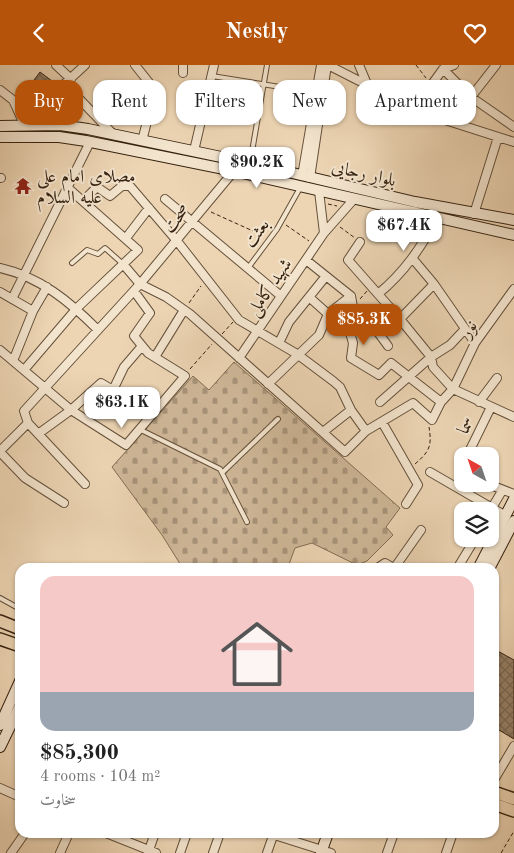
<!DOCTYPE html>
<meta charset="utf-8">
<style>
body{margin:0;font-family:"Old Standard TT",Amiri,serif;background:#f6f6f6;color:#222;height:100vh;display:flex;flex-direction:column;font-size:19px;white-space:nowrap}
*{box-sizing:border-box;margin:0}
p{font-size:16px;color:#767676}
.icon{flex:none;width:28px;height:28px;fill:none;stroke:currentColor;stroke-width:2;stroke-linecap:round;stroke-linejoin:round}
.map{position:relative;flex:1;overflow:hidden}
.drawer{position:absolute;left:15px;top:498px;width:484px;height:275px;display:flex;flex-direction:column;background:#fff;border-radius:15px;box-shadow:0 1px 4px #0004}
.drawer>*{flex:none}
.banner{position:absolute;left:15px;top:15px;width:485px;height:45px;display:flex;gap:10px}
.needle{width:32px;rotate:320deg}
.controls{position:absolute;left:454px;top:382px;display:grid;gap:10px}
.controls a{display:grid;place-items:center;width:45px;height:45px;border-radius:10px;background:#fff;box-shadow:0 1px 4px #0004;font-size:25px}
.price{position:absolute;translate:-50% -42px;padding:0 11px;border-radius:10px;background:#fff;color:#222;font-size:16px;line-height:32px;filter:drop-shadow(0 1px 2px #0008)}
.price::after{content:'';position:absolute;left:50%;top:30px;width:15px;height:11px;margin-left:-8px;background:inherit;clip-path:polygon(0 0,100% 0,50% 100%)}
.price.active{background:#b45309;color:#fff}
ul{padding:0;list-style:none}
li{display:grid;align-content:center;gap:10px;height:265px;padding:0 25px}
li+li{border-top:1px solid #e0e0e0}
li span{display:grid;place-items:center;height:155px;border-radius:15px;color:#555}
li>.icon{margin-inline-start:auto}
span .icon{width:90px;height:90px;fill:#fffc;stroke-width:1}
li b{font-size:21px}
.pill{padding:0 18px;border-radius:15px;background:#fff;box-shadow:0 1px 4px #0004;font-size:18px;line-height:45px}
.pill.active{background:#b45309;color:#fff}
header{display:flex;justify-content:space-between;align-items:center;height:65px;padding:0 25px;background:#b45309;color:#fff;font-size:22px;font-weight:800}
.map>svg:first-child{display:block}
.cemetery{fill:url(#cemetery-stones);stroke:#826d54}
.building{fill:url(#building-cross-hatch);stroke:#372311}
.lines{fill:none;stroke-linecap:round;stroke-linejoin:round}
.lane-casing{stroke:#64503a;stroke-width:6}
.street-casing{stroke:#64503a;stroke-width:10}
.secondary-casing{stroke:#372311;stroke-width:12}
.primary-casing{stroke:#372311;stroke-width:14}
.path{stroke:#372311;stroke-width:1;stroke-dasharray:4 2.5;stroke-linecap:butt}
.lane{stroke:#f3e4ce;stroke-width:4}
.street{stroke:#f3e4ce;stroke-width:8}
.secondary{stroke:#f3e4ce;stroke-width:10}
.primary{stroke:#edd5b4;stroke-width:11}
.labels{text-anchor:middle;stroke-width:4;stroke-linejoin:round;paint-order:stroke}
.street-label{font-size:18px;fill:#372311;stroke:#f3e4ce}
.poi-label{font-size:18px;fill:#372311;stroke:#f3e4ce;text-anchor:start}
</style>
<header><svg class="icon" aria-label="back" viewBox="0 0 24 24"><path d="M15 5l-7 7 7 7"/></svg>Nestly<svg class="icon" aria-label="heart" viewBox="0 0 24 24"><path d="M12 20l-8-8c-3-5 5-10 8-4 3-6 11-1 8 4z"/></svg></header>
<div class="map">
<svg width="514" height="788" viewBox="0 0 514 788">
<defs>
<pattern id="cemetery-stones" width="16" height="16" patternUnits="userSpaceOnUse" patternTransform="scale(1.25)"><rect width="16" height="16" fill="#ceb798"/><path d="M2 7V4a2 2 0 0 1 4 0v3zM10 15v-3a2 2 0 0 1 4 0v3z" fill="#a8947b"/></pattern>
<pattern id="building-cross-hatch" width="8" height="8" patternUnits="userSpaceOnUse" patternTransform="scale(1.25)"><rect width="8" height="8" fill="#968066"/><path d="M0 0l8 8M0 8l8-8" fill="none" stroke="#7b6853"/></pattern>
</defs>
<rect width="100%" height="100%" fill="#edd5b4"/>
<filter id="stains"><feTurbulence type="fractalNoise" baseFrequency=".004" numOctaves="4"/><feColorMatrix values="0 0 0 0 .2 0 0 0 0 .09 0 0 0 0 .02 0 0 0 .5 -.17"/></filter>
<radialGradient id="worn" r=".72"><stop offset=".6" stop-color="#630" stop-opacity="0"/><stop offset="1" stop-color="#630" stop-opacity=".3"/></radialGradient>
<path class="cemetery" d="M234 297 400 443 386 462 393 470 367 496 357 500 312 478 295 483 288 502H182L162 470 112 402 193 311 209 325Z"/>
<path class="building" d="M40 7 56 19 38 48 20 34Z
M494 584 514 595V674L494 662Z"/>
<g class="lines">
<g class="lane-casing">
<path id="lane" d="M212 11 317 28
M250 98 267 0
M72 198 87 185 98 189 105 183 123 199
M248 203 277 164 300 123
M139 364 220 404 247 457
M223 407 278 354
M0 533 20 544"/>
</g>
<g class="street-casing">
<path id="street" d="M56 0 71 14
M135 0 155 25 142 76
M183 0V8
M328 0 420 47 514 77
M359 0 367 19
M454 0 443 4 471 32 514 62
M65 19 114 70
M0 25 13 35 24 59
M471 32 496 0
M414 44 443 4
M38 59 60 23 85 0
M194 86 214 0
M302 111 321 0
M0 113H1
M310 113 327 0
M319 126 324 168
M165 134 281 231
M84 135 97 122 110 131 122 121H130L177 176 239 255 297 289 333 316 340 322 351 345 366 366
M474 149 498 72
M126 173 149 143
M360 177 348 195 400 254 431 292 433 302 453 324 514 352
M413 194 434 219 475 278
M306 195 351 231 353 242 372 259 388 281
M123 199 140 219 234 106
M0 203C40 212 69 236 98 265
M0 227 33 246 13 296
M378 229C405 207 421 182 438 152
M309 232 328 249
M12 234 90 77
M33 246 47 222
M357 247 348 261 353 278 351 293 379 310 391 298 441 337
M400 254 434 219
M279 278 289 257 326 211
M0 285 71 345 126 380 185 311 148 288 134 271 150 248 134 226
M155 292 184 245
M239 293 324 168 354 134
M24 305 77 243 138 185 68 123
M268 319 319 270 328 249 351 231
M113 325 124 302 142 281
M380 337 431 292 450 280 465 264
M479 337 497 313
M382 357 418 420 406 439
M28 358 85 419
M323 367 351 345
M38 369 71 345 101 318 153 349
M0 386 28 358 24 346 140 219 166 232 190 249 345 387 366 366 413 338 432 355 441 337 453 324 475 278 514 224
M0 387 25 413 64 438
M467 391 491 342
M462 399V406
M430 407 506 451
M488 419 514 429
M490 446 502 426
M379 502 385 498 392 502
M395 502 421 465
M458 502 475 474
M494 715 514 681
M0 723 20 732
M106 768 156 788
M268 768 322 785
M328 787 331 788
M11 788 25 768
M60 788 69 768
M148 788 155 768
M180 788 187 768
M213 788 220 768
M267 788 274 768
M387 788 394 768
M446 788 453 768"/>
</g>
<g class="secondary-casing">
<path id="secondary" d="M0 61 60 60 88 64 250 98 415 137 514 155
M0 72H59L86 76 234 106 514 170
M479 502 514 434
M490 502 514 456
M0 660 20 616
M0 682 20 641
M321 788 328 768"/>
</g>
<g class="primary-casing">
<path id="primary" d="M0 556 20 564
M0 574 20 581
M494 727 514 734
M494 739 514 746"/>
</g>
<path class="path" d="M416 0 426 13
M459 51 468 38
M328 139 337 141
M211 147 264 171
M286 160 309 176
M340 162 355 173
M360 234 367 226
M189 238 201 221
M222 269 233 257
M190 304 212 279
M415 399C430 386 432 381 429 362
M501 788 514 766"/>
<use href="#lane" class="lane"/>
<use href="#street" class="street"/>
<use href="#secondary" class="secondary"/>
<use href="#primary" class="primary"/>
</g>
<defs>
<g id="temple-bare" transform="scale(1.35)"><path d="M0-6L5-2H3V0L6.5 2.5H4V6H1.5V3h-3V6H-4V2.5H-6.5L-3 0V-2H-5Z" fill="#8f2418" stroke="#f3e4ce" stroke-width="2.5" paint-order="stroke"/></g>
</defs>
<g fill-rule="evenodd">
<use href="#temple-bare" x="23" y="121"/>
</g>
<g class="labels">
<g class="street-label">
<text transform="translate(364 108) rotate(13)" y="6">بلوار رجایی</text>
<text transform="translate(176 153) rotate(-50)" y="6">صحت</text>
<text transform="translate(256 168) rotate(-54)" y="6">بعثت</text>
<text transform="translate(269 222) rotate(-56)" y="6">شهید کاملی</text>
<text transform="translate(468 264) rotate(-57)" y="6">نور</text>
<text transform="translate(465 360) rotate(-64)" y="6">سما</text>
</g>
<g class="poi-label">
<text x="37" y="117">مصلای امام علی<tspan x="37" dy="21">علیه السلام</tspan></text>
</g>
</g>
<rect width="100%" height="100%" filter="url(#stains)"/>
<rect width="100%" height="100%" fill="url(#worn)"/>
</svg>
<div class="controls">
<a><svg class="needle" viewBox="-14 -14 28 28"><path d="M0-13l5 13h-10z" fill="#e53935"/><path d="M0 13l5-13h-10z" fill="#767676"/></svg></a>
<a><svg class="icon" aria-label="layers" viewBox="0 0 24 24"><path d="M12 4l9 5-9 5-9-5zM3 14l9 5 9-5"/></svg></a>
</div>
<b class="price" style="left:257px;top:124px">$90.2K</b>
<b class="price" style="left:404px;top:187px">$67.4K</b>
<b class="price active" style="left:364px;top:281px">$85.3K</b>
<b class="price" style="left:122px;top:364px">$63.1K</b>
<div class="banner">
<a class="pill active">Buy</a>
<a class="pill">Rent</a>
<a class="pill">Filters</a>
<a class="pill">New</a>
<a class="pill">Apartment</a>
</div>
<section class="drawer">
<ul>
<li><span style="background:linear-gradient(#f6c9c9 75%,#9aa5b1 0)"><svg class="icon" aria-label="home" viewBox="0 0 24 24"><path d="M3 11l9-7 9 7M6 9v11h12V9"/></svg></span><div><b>$85,300</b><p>4 rooms · 104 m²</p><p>سخاوت</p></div></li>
</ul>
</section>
</div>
